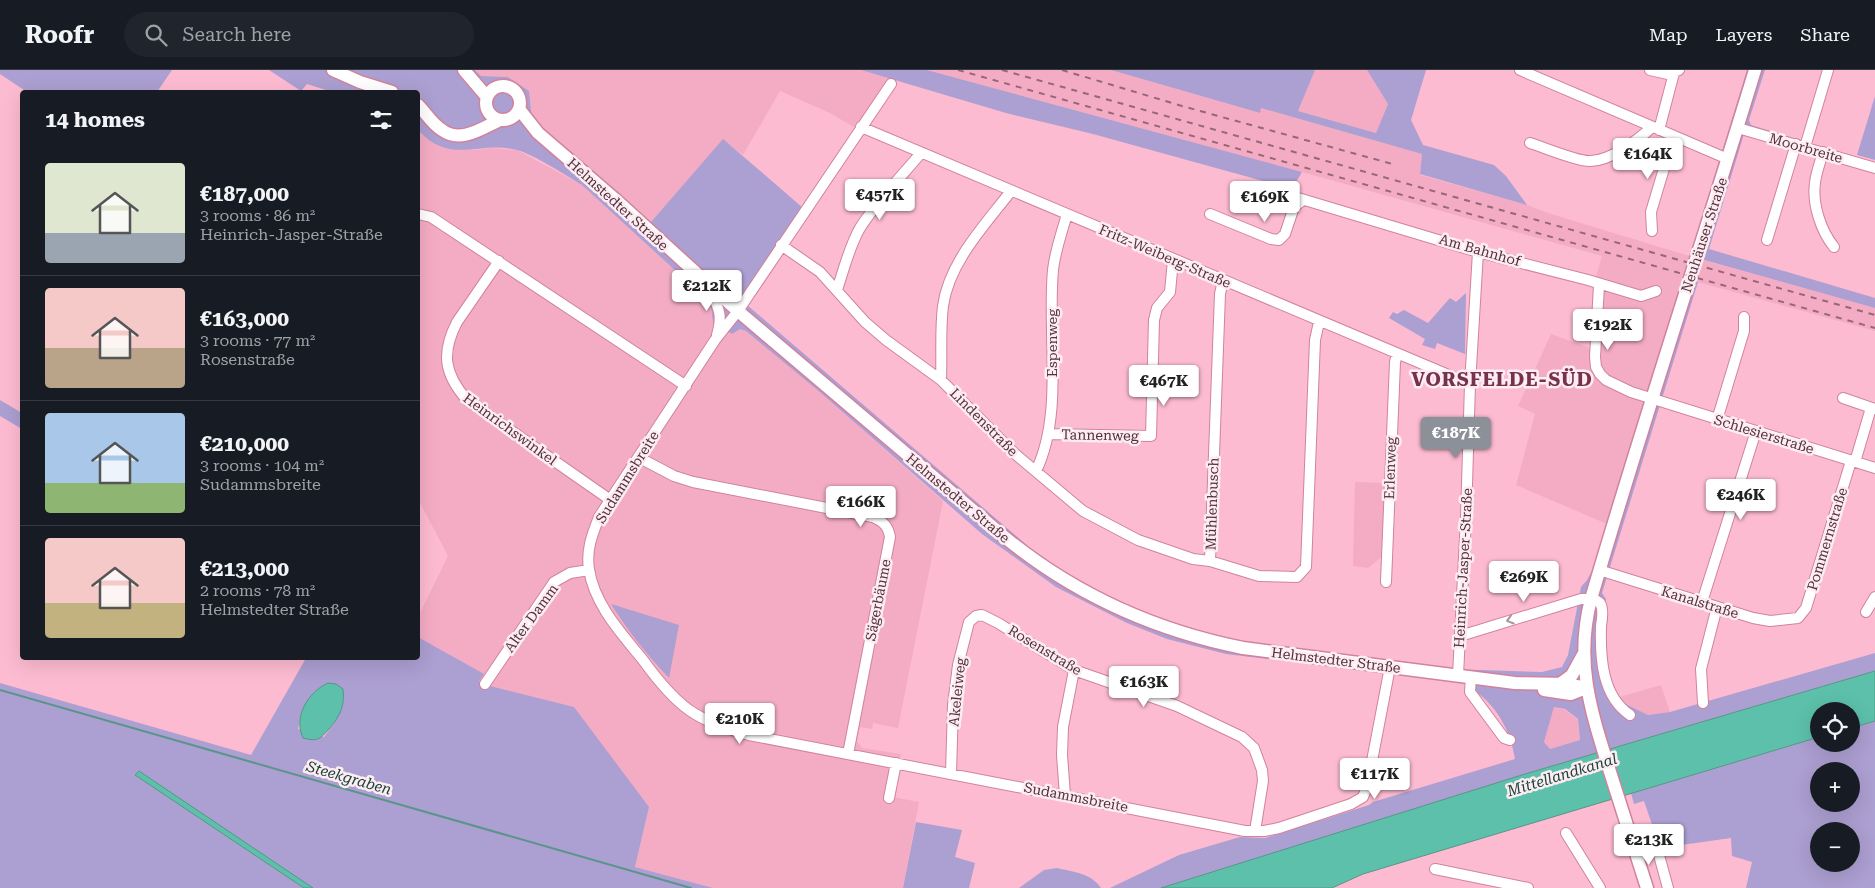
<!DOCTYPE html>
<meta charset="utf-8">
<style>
body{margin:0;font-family:"Roboto Serif",serif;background:#20242c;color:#f1f3f6;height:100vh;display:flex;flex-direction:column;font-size:19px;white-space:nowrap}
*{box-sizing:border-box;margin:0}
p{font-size:16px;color:#9ea1a6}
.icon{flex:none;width:28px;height:28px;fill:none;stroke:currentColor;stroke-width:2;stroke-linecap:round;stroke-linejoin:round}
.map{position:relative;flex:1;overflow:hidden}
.side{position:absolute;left:20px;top:20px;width:400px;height:570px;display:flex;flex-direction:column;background:#171b24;border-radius:5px;box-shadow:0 5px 20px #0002}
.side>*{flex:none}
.buttons{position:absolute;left:1810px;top:632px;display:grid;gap:10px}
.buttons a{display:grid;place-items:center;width:50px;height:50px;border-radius:50%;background:#171b24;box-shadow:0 5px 20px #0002;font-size:25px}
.price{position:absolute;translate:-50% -42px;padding:0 11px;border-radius:5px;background:#fff;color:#222;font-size:16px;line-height:32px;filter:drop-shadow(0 1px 2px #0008)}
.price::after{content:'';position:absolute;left:50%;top:30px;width:15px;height:11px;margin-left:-8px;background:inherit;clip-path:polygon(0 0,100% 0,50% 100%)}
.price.active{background:#8c9099;color:#fff}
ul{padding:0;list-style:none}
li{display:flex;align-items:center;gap:15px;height:125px;padding:0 25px}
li+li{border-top:1px solid #363941}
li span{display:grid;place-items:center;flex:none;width:140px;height:100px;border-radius:5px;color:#555}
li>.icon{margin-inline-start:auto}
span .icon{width:60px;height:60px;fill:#fffc;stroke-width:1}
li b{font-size:21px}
h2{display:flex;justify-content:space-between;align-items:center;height:60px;padding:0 25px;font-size:21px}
header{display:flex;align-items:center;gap:30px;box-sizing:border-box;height:70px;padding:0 25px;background:#171b24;border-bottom:1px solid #363941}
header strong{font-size:24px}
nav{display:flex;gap:28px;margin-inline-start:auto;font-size:18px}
.search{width:350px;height:45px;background:#20242c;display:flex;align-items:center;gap:12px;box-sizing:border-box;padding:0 18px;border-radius:28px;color:#9ea1a6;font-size:19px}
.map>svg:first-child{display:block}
.built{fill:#f4acc4}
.green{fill:#ac9fd1;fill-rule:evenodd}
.water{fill:#5cc0aa;stroke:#599589}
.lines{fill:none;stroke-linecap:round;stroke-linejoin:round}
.stream{stroke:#599589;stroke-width:2}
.minor-casing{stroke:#d0839e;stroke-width:12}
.major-casing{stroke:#d0839e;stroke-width:15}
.minor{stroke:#fff;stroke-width:10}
.major{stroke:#fff;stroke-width:12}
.rail{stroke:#956777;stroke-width:2;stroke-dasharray:6 6;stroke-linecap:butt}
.oneway{stroke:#a8989e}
.labels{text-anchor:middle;stroke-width:5;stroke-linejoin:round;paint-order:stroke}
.street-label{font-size:14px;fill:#52313d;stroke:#fdecf1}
.water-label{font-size:15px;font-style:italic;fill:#17433a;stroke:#fdecf1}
.district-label{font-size:19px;font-weight:bold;letter-spacing:1px;fill:#76314d;stroke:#fdecf1}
</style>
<header>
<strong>Roofr</strong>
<div class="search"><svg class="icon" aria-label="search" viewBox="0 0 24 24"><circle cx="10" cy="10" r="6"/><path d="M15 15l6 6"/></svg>Search here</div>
<nav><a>Map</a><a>Layers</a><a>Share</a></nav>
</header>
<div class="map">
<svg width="1875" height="818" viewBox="0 0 1875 818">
<rect width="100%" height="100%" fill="#fdbbd1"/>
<path class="built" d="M475 0H861L897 11 864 63 830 43 780 21 743 85 723 70 651 152 532 50 529 21 508 7 481 6Z
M927 0H1111L1259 43 1261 38 1422 84 1420 105 1527 135 1551 144 1706 191 1875 238V261L1683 208 1649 318 1644 341 1607 454 1516 415 1535 344 1518 336 1551 264 1590 278 1593 218 1602 186 1302 102Z
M1315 0H1367L1388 34 1376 63 1298 41Z
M418 60 422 65 473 80 491 78 517 80 582 115 703 226 711 237 713 253 731 264 740 259 746 261 821 323 943 431 898 658 873 653 872 659 860 657 857 671 862 678 901 684 893 727 919 732 903 818H713L635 797 649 737 479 611 483 604 418 567V547L448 486 418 429Z
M1355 412 1387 413 1384 485 1368 498 1353 496Z
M1661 615 1670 642 1648 645 1616 628Z
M1554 637 1565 640 1578 650 1580 670 1550 679 1544 672Z"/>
<path class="green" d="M0 0H172L157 22H27L0 4Z
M269 0H475L481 6 508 7 529 21 532 50 651 152 723 69 810 144 747 235 1036 483 1058 499 1098 522 1142 543 1206 564 1255 574 1451 599 1542 602 1562 597 1568 585 1581 517 1587 510 1593 499 1644 341 1649 318 1683 208 1698 212 1602 523 1606 529 1604 551 1608 606 1620 631 1648 645 1670 642 1875 583V601L1562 693 1161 818H1110L1179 785 1240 767 1265 768 1369 735 1373 732 1515 689C1511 663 1498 637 1476 622L1474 614 1226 584 1167 569 1127 553 1056 517 982 464 821 323 746 261 740 259 732 264 713 253 711 237 703 226 582 115C567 106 533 84 517 80 479 70 451 96 418 60V22H332L307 14 301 21ZM1554 637 1565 639 1578 649 1580 670 1550 679 1544 672Z
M861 0H927L1302 102 1292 119 1093 64 1006 43Z
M1111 0H1315L1298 41 1376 63 1388 34 1367 0H1426L1411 50 1423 75 1494 95 1506 106 1527 135 1420 104 1422 84 1261 38 1260 43Z
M1747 0H1765L1749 50 1751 55 1855 87 1875 95 1744 64 1709 179 1875 228V238L1690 186Z
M1875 26V90L1857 85Z
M1466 223 1465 284 1437 273 1435 279 1422 275 1425 269 1389 248 1393 242 1397 244 1404 240 1428 253 1450 228 1456 232Z
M0 330 22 343V359L0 346Z
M611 534 679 555 669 608C647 585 628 561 611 534Z
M418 567 484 604 479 611 486 615 574 637 649 737 635 797 713 818H0V613L251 685 306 588H418ZM303 639 335 652 324 667 298 659Z
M1875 651V818H1746L1752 792 1732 786 1731 768 1660 778 1644 731 1634 734 1631 723 1819 667V674H1851V658ZM1819 701H1851V734H1819ZM1819 761H1851V794H1819Z
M916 752 962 760 955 787 975 793 969 818H903Z
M1057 798C1074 802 1091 803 1101 818H1019L1044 800Z"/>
<path class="water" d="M1875 601V651L1851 658V641H1819V667L1363 804 1332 818H1161L1525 704Z
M328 613 336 614 343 619C345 636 340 646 329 659 320 669 318 672 303 668 293 647 308 622 328 613Z
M139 701 313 818H304L135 705Z"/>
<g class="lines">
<path class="stream" d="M0 620 691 818"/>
<g class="minor-casing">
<path id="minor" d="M1520 0 1728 89
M1650 0 1668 4 1679 0
M891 14 738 241 715 270 599 447C592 465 586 480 589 499 594 534 621 563 643 590 656 608 671 627 689 640 708 653 728 659 749 665L1245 761H1264L1279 758 1351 734 1363 727 1367 717 1390 597
M861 57 1470 314
M1738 58 1875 98
M1659 60 1674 3
M1530 73C1543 77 1576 91 1589 91 1609 92 1638 70 1652 57
M1805 77 1828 0
M1823 82C1820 93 1816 103 1815 113 1812 134 1821 161 1834 177
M1288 125 1478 182 1588 210 1641 226 1656 221
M418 144 431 147 686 316
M1210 144 1271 169 1279 170 1285 164 1294 137 1303 130
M1652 161 1651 142 1671 75 1676 67
M1767 170 1796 74
M781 175 820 202 865 252 886 270 941 310 1014 383 1083 441 1138 470 1193 489 1210 491 1259 506 1297 507 1306 497 1315 270 1319 252
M499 191 457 252C441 283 444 304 467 330L609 429
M709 215C716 238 724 239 717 265
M1599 215 1595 287 1596 297 1600 304 1606 310 1631 322 1875 398
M837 220C844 199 849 177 860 158 877 131 901 107 921 83
M941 310C942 285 940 260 943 236 949 192 985 155 1011 121
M1843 328 1875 339
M1717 350 1744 261V247
M1048 364 1151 366 1154 250 1157 238 1170 222 1173 190
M638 387 674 406 693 412 873 447C884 452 888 456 890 467L848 684
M1855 392 1871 338
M1036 401C1064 343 1047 264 1053 200 1055 181 1062 162 1067 144
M1210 491 1220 224 1223 210
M1599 500 1753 548 1770 551 1798 548 1806 538 1851 391
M1386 512 1395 292 1397 284
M1702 532 1756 361
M1866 542 1875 527
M1460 566 1581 529C1587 529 1595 528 1600 533 1604 539 1602 550 1601 556 1600 588 1602 626 1630 645
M1458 605 1466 448 1470 314 1478 182
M1471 607 1470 622 1504 668 1510 670
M485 614 554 512 570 503 589 500
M1703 633 1701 599 1717 537
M951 703 953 635 958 595 969 552 976 546 982 545 998 553 1074 600 1177 636 1242 667 1254 678 1262 700 1263 711 1255 761
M1065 725 1062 685 1063 657 1074 600
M889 728 896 693
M1566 763 1600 818
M1654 767 1668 818
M1435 799 1528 818"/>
</g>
<g class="major-casing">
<path id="major" d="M333 0 360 12 392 22
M464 0 487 27
M486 33a17 17 0 1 1 34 0a17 17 0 1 1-34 0Z
M418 35C426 43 432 54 442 60 461 74 482 58 500 50
M519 39 538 63 616 130 738 241 1002 465C1072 523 1153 560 1243 578L1515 613 1569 614 1586 618
M1560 614 1572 605 1583 585
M1544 620 1571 624 1586 618
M1647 818C1635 780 1623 742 1611 705 1592 644 1574 594 1591 529 1643 352 1701 177 1755 0"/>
</g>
<use href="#minor" class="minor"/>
<use href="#major" class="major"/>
<path class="rail" d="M958 0 1875 258
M1002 0 1875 245
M1062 0 1182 36 1396 95"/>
</g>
<defs><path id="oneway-chevron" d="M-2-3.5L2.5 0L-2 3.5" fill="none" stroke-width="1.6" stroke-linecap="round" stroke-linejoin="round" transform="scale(1.25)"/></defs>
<use class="oneway" href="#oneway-chevron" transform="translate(1510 550) rotate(163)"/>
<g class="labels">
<g class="street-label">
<text transform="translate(1806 78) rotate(16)" y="5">Moorbreite</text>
<text transform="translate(618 134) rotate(42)" y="5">Helmstedter Straße</text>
<text transform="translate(1704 165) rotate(-72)" y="5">Neuhäuser Straße</text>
<text transform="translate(1480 180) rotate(16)" y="5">Am Bahnhof</text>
<text transform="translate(1165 186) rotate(23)" y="5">Fritz-Weiberg-Straße</text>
<text transform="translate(1052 273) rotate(-90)" y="5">Espenweg</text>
<text transform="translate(984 352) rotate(45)" y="5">Lindenstraße</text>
<text transform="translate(510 359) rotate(36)" y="5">Heinrichswinkel</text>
<text transform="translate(1764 364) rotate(17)" y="5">Schlesierstraße</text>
<text transform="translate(1100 365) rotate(1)" y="5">Tannenweg</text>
<text transform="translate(1390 398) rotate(-88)" y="5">Erlenweg</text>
<text transform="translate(627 407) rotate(-58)" y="5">Sudammsbreite</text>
<text transform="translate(958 428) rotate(40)" y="5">Helmstedter Straße</text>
<text transform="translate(1212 434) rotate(-88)" y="5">Mühlenbusch</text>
<text transform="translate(1827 469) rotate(-73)" y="5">Pommernstraße</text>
<text transform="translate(1463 498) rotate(-87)" y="5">Heinrich-Jasper-Straße</text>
<text transform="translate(878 530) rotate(-79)" y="5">Sägerbäume</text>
<text transform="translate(1700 532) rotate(17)" y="5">Kanalstraße</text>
<text transform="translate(531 548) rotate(-54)" y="5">Alter Damm</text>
<text transform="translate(1045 580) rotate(31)" y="5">Rosenstraße</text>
<text transform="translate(1336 590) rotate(7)" y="5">Helmstedter Straße</text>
<text transform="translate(957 622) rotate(-84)" y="5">Akeleiweg</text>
<text transform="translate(1076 727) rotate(11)" y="5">Sudammsbreite</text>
</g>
<g class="water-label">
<text transform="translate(1562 705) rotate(-17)" y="5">Mittellandkanal</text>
<text transform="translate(349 708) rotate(16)" y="5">Steekgraben</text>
</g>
<g class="district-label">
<text x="1502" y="316">VORSFELDE-SÜD</text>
</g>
</g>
</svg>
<div class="buttons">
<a><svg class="icon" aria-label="locate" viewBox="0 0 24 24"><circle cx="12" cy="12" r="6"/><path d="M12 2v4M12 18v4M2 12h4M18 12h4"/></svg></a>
<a>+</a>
<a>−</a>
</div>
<b class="price" style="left:1648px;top:110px">€164K</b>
<b class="price" style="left:880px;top:151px">€457K</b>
<b class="price" style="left:1265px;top:153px">€169K</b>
<b class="price" style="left:707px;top:242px">€212K</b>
<b class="price" style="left:1608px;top:281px">€192K</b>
<b class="price" style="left:1164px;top:337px">€467K</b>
<b class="price active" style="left:1456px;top:389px">€187K</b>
<b class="price" style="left:1741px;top:451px">€246K</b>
<b class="price" style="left:861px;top:458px">€166K</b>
<b class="price" style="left:1524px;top:533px">€269K</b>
<b class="price" style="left:1144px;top:638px">€163K</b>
<b class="price" style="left:740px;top:675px">€210K</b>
<b class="price" style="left:1375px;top:730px">€117K</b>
<b class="price" style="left:1649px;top:796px">€213K</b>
<section class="side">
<h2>14 homes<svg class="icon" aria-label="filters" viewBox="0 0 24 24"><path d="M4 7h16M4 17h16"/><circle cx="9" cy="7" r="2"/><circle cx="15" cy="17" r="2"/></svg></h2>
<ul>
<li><span style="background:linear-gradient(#dfe7d0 70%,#9aa5b1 0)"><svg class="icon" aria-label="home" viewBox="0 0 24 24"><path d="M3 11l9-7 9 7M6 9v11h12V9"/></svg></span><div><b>€187,000</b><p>3 rooms · 86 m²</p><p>Heinrich-Jasper-Straße</p></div></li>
<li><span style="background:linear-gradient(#f6c9c9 60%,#b9a48a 0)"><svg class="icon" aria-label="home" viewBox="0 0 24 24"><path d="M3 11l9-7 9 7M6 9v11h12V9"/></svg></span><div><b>€163,000</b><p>3 rooms · 77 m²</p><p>Rosenstraße</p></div></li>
<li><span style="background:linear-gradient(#a9c7e8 70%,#8fb573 0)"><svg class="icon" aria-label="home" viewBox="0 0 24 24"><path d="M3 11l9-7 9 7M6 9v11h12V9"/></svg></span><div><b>€210,000</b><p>3 rooms · 104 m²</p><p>Sudammsbreite</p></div></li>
<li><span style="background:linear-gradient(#f6c9c9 65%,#c2b280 0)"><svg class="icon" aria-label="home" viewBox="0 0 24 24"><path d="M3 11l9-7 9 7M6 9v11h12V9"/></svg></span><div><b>€213,000</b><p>2 rooms · 78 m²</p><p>Helmstedter Straße</p></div></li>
</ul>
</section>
</div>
